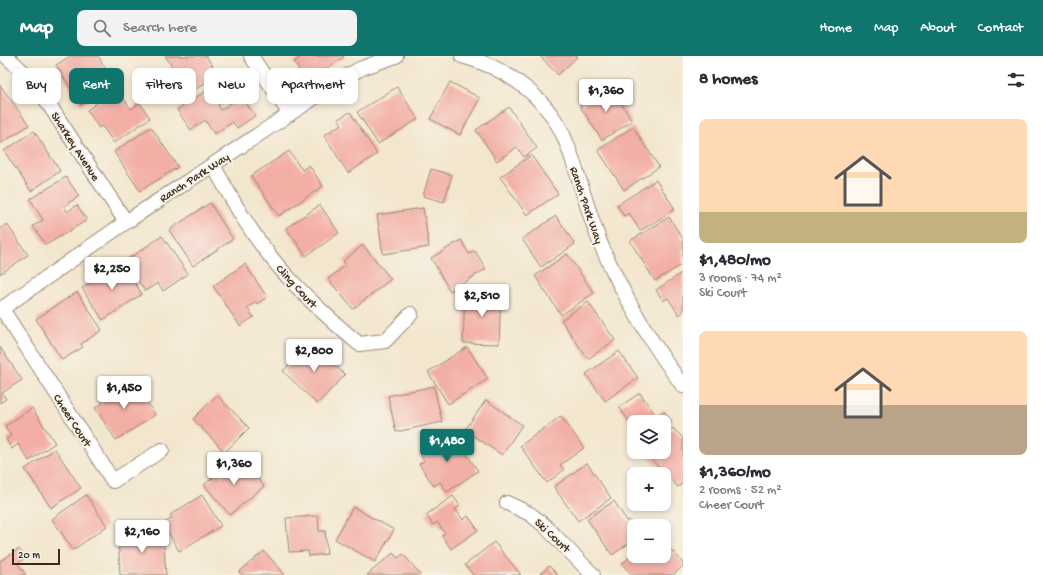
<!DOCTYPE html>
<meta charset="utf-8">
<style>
body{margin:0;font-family:"Gochi Hand",sans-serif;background:#f2f2f3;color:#2b2b33;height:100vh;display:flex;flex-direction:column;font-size:15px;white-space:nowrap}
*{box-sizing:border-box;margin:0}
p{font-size:13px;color:#7c7c81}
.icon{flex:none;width:22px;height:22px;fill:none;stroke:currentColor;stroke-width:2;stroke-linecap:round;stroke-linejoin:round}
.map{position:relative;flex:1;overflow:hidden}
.panel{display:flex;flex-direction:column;background:#fff;width:360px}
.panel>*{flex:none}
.top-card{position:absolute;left:12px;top:12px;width:380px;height:36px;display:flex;gap:8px}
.buttons{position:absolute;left:627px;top:359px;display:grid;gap:8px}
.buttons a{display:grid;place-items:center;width:44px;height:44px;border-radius:8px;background:#fff;box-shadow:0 2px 6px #0003;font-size:20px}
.scale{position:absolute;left:12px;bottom:10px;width:48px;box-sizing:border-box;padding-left:4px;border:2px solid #3b2a1e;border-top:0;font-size:11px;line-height:14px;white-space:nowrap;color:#3b2a1e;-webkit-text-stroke:3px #f7f3e8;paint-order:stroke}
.price{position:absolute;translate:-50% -34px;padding:0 9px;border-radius:4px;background:#fff;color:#222;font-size:13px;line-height:26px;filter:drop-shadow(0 1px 2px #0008)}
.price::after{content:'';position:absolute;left:50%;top:24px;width:12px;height:9px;margin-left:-6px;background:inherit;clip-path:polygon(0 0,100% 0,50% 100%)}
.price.active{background:#0f766e;color:#fff}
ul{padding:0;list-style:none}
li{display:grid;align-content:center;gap:8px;height:212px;padding:0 16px}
li span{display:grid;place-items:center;height:124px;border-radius:8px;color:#555}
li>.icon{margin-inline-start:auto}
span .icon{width:72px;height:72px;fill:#fffc;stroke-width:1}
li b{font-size:17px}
h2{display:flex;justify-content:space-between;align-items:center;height:48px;padding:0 16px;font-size:17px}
.tag{padding:0 14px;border-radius:8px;background:#fff;box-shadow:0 2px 6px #0003;font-size:14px;line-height:36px}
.tag.active{background:#0f766e;color:#fff}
header{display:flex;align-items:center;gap:24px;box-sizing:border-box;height:56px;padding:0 20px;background:#0f766e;color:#fff}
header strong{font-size:19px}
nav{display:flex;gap:22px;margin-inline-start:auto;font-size:14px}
.search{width:280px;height:36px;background:#f2f2f3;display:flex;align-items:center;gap:10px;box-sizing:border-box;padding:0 14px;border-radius:8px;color:#7c7c81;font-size:15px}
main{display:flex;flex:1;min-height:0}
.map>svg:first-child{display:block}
.building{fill:#f3aea5}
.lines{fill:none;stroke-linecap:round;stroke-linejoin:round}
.minor-casing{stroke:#978876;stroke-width:16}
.minor{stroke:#fff;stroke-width:14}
.labels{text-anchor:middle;stroke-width:4;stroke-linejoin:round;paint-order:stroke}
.street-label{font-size:12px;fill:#3b2a1e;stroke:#f7f3e8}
</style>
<header>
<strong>Map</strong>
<div class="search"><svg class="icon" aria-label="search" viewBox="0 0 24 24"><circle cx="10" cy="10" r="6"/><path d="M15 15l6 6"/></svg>Search here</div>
<nav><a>Home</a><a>Map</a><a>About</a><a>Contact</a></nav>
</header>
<main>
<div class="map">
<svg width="683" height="519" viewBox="0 0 683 519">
<rect width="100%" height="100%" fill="#f7f3e8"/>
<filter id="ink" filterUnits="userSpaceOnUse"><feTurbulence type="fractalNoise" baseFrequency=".025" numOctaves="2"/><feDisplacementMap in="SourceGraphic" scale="8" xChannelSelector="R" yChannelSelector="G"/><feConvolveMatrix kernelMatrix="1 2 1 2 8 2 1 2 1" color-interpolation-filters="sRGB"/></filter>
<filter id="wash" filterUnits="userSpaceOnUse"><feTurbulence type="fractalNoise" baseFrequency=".012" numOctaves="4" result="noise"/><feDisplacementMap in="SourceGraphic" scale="16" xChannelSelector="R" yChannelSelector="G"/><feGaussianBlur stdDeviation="0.9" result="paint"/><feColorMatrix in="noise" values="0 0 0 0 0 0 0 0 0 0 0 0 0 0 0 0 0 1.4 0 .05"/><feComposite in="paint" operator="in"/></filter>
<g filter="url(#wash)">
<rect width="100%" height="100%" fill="#f3e6ce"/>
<g id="blocks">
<path class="building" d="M70 0H98L115 28 81 49 56 9Z
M165 0H206L214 12 205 19 209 24 196 33 191 26 180 34 168 17 174 13Z
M300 0H343L344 1 306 26 294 6 301 1Z
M540 0H578L558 19Z
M221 25 231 40 218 49 221 54 241 40 255 60 237 72 233 66 214 78 205 64 191 74 177 54Z
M450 26 480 42 460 79 430 63Z
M0 29 29 69 0 88Z
M397 31 418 63 378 88 357 56Z
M611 31 632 65 602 84 580 50Z
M117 33 131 53 140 47 150 62 114 87 102 70 99 72 87 54Z
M509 51 537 92 524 101 517 91 497 105 476 74Z
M350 56 377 98 348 117 324 79 342 68 338 63Z
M151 71 178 111 140 135 114 96Z
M633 71 659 111 624 134 598 94Z
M34 75 60 115 31 135 4 95Z
M289 95 302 114 309 109 323 130 279 160 251 120Z
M531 99 558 138 527 159 500 121Z
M431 113 452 119 444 146 423 140Z
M66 121 79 140 64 150 67 156 77 149 87 164 46 189 33 170 43 164 30 143Z
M656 124 675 153 640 175 629 157 624 160 617 149Z
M210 147 233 183 193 210 169 174Z
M320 149 339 177 306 200 286 172Z
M423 152 429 191 383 198 377 159Z
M556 160 575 188 541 211 522 183Z
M669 161 683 183V208L655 225 630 185Z
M7 168 28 199 0 218V173Z
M162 180 188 218 163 235 158 227 145 235 125 205Z
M461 184 469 198 475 195 486 213 450 235 431 202Z
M363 189 391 223 353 253 328 223 346 209 343 205Z
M567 198 594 237 561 259 535 220Z
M121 206 142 238 103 264 82 232Z
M245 208 267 241 257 248 256 246 247 252 254 261 240 270 213 230Z
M683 216V256L679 259 668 242 663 245 656 234Z
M77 236 102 274 81 288 83 291 62 304 36 263Z
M465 237 501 238 499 288 463 287Z
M588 246 615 284 588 303 561 264Z
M311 286 345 319 317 348 283 315Z
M0 291 22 324 2 337 6 343 0 347Z
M467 291 488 323 448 348 428 316Z
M619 295 638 322 605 345 586 318Z
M134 326 155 359 116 384 95 352 103 347 101 343 124 327 127 331Z
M434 330 442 366 396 376 388 340Z
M640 337 656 360 664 355 672 366 664 372V366H634V373L619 351Z
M217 339 249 372 225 396 193 363Z
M486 344 522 369 502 399 465 374Z
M32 352 55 387 29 405 18 388 12 393 6 383 11 380 5 370Z
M561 360 584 392 560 409 564 414 547 427 520 390Z
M673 372 683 382V427L678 431 646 398 648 396H664V381Z
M452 376 478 415 447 436 440 426 434 430 419 408 424 405 420 398Z
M55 393 81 432 51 452 25 413Z
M237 399 264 430 230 459 204 429 218 417 222 421 230 414 226 409Z
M587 407 611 442 578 465 554 431Z
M86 439 107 470 73 494 52 463Z
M202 439 221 470 179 495 163 468 172 462 170 459Z
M453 440 460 450 455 453 463 464 468 460 478 474 451 493 442 480 445 477 437 466 433 469 426 459Z
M614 445 627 465 629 464 634 470V484L612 499 587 463Z
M353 451 394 474 375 506 335 483Z
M318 460 319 475H325L327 498 309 500 308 495 289 496 286 462Z
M163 476 166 519H120L118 478Z
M494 486 521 519H473L465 509Z
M664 486 683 507V510L673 519H632L622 508 634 497V500H664Z
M19 493 25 502 18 508 26 519H0V505Z
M264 495 285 519H242L239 516Z
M393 497 398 502 403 498 420 518 418 519H367Z
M549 510 558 519H540Z"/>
</g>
</g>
<g filter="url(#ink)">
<use href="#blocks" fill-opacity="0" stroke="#978876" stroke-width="1"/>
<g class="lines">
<g class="minor-casing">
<path id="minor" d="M6 0 31 23 42 38 126 166
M251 0 290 58
M462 0C508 12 550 43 567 88 580 122 588 158 602 191 624 241 651 287 683 330
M213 109C230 140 247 171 270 200 296 233 327 261 359 288L385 285 411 258
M2 253 113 425 162 394
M0 254 126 166 347 20 362 12 396 0
M507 447 530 458 544 469 593 519"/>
</g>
<use href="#minor" class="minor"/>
</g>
</g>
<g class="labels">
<g class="street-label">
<text transform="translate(76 90) rotate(57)" y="4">Sharkey Avenue</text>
<text transform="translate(194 121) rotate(-33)" y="4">Ranch Park Way</text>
<text transform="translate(587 149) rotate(71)" y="4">Ranch Park Way</text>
<text transform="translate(297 230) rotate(47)" y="4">Cling Court</text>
<text transform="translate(73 364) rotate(57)" y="4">Cheer Court</text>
<text transform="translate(553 479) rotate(43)" y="4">Ski Court</text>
</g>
</g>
</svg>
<div class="buttons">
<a><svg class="icon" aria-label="layers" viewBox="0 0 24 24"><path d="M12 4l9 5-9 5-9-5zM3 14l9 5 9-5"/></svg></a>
<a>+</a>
<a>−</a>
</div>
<div class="scale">20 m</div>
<b class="price" style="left:606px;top:57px">$1,360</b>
<b class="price" style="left:112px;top:235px">$2,250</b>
<b class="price" style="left:482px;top:262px">$2,510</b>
<b class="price" style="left:314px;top:317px">$2,800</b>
<b class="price" style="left:124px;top:354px">$1,450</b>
<b class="price active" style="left:447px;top:407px">$1,480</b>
<b class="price" style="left:234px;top:430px">$1,360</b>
<b class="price" style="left:142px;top:498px">$2,160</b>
<div class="top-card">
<a class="tag">Buy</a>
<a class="tag active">Rent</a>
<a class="tag">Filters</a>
<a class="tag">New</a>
<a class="tag">Apartment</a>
</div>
</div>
<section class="panel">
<h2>8 homes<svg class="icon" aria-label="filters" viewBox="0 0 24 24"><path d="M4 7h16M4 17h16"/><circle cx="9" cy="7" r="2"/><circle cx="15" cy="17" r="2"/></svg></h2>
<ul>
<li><span style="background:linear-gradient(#ffd9b3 75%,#c2b280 0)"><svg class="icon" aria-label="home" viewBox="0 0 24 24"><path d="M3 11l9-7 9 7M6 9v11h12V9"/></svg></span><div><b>$1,480/mo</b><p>3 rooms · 74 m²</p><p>Ski Court</p></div></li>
<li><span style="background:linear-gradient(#ffd9b3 60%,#b9a48a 0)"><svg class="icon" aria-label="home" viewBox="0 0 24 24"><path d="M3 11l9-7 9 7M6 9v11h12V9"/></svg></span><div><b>$1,360/mo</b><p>2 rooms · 52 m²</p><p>Cheer Court</p></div></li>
</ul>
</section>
</main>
